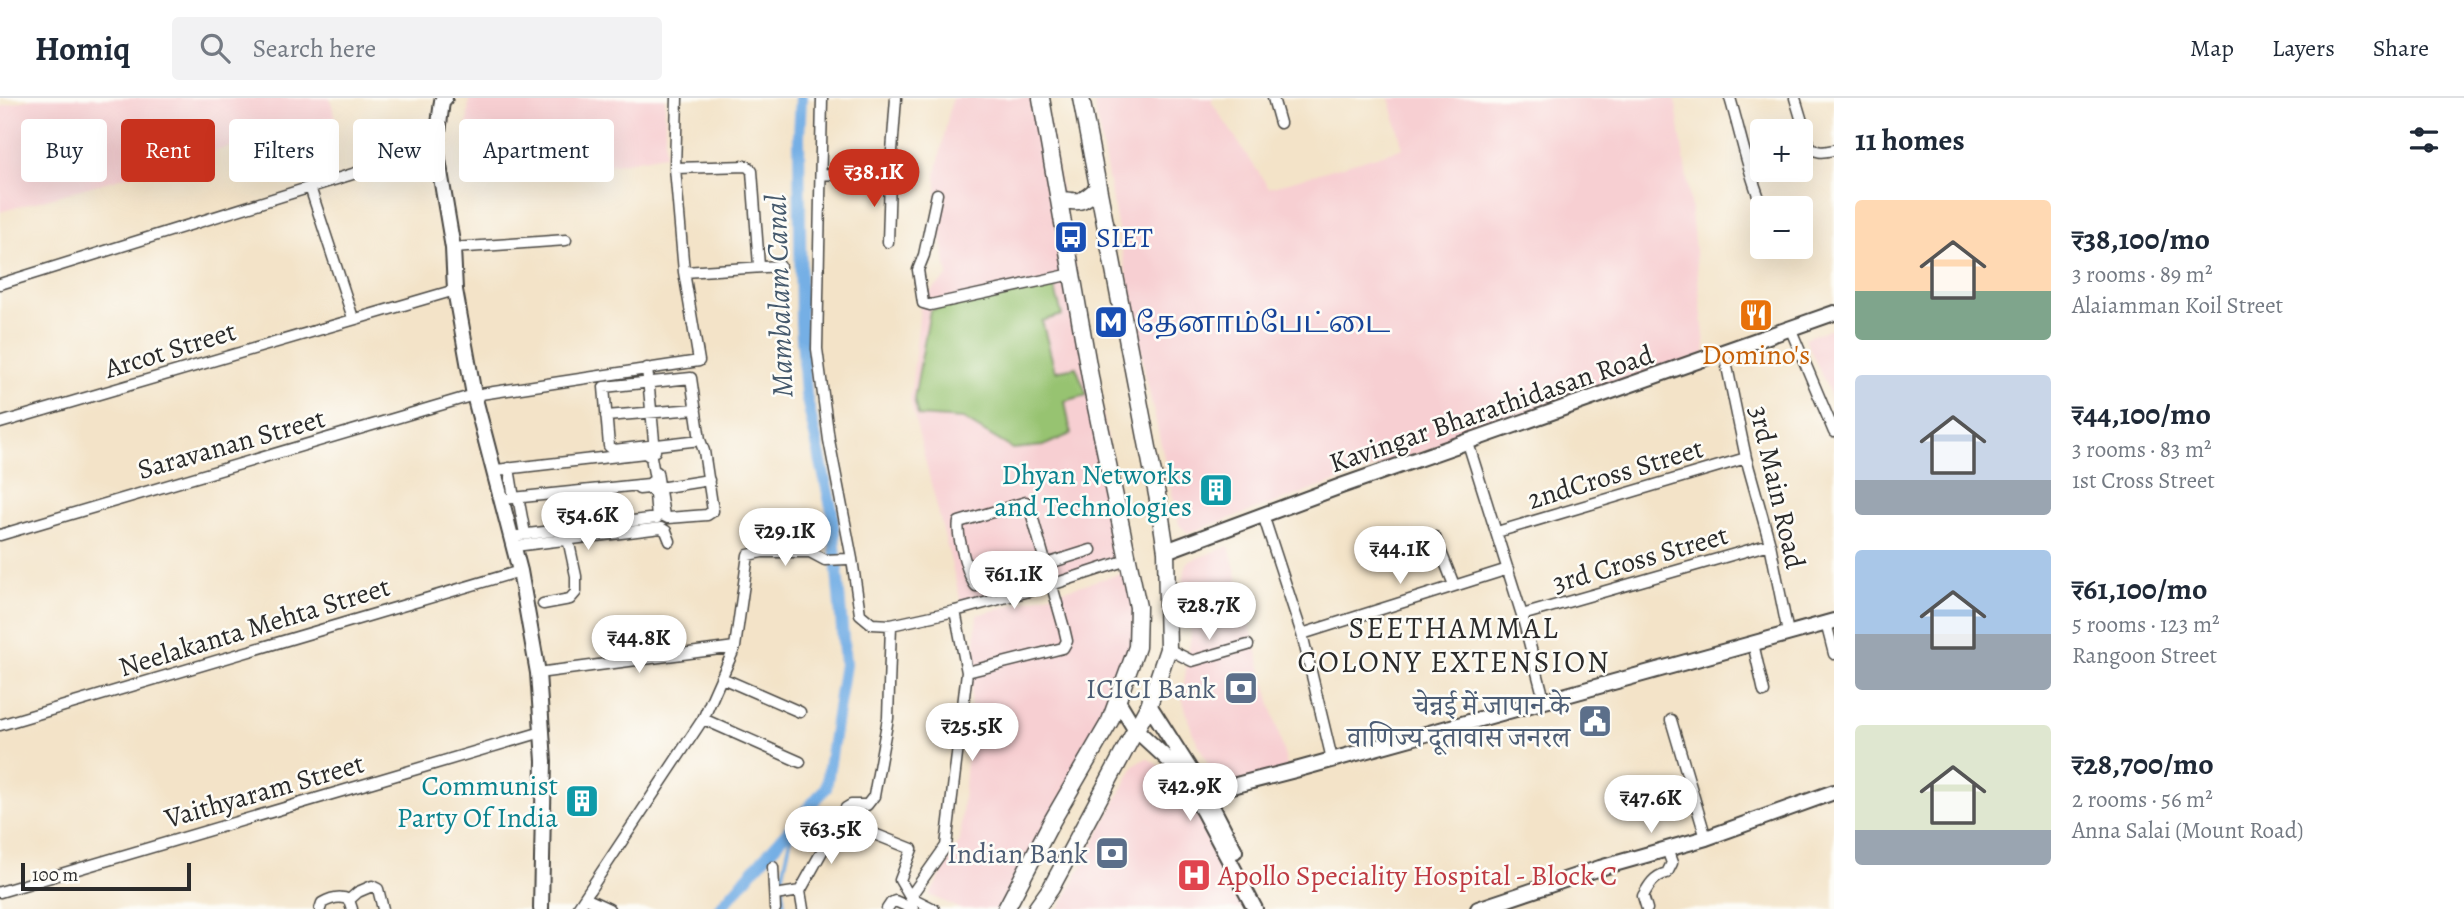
<!DOCTYPE html>
<meta charset="utf-8">
<style>
body{margin:0;font-family:Alegreya,"Noto Serif Devanagari","Noto Serif Tamil",serif;background:#f2f2f3;color:#1f2937;height:100vh;display:flex;flex-direction:column;font-size:26px;white-space:nowrap}
*{box-sizing:border-box;margin:0}
p{font-size:23px;color:#747a83}
.icon{flex:none;width:38px;height:38px;fill:none;stroke:currentColor;stroke-width:2;stroke-linecap:round;stroke-linejoin:round}
.map{position:relative;flex:1;overflow:hidden}
.details{display:flex;flex-direction:column;background:#fff;width:630px}
.details>*{flex:none}
.top-card{position:absolute;left:21px;top:21px;width:665px;height:63px;display:flex;gap:14px}
.tools{position:absolute;left:1750px;top:21px;display:grid;gap:14px}
.tools a{display:grid;place-items:center;width:63px;height:63px;border-radius:7px;background:#fff;box-shadow:0 7px 28px #0002;font-size:35px}
.scale{position:absolute;left:21px;bottom:18px;width:170px;box-sizing:border-box;padding-left:7px;border:4px solid #2b2b2b;border-top:0;font-size:19px;line-height:24px;white-space:nowrap;color:#2b2b2b;-webkit-text-stroke:5px #fdfcf7;paint-order:stroke}
.price{position:absolute;translate:-50% -60px;padding:0 16px;border-radius:24px;background:#fff;color:#222;font-size:23px;line-height:46px;filter:drop-shadow(0 2px 4px #0008)}
.price::after{content:'';position:absolute;left:50%;top:42px;width:21px;height:16px;margin-left:-10px;background:inherit;clip-path:polygon(0 0,100% 0,50% 100%)}
.price.on{background:#c8321e;color:#fff}
ul{padding:0;list-style:none}
li{display:flex;align-items:center;gap:21px;height:175px;padding:0 21px}
li span{display:grid;place-items:center;flex:none;width:196px;height:140px;border-radius:7px;color:#555}
li>.icon{margin-inline-start:auto}
span .icon{width:84px;height:84px;fill:#fffc;stroke-width:1}
li b{font-size:30px}
h2{display:flex;justify-content:space-between;align-items:center;height:84px;padding:0 21px;font-size:30px}
.pill{padding:0 24px;border-radius:7px;background:#fff;box-shadow:0 7px 28px #0002;font-size:24px;line-height:63px}
.pill.on{background:#c8321e;color:#fff}
header{display:flex;align-items:center;gap:42px;box-sizing:border-box;height:98px;padding:0 35px;background:#fff;border-bottom:2px solid #e0e1e3}
header strong{font-size:33px}
nav{display:flex;gap:38px;margin-inline-start:auto;font-size:24px}
.search{width:490px;height:63px;background:#f2f2f3;display:flex;align-items:center;gap:18px;box-sizing:border-box;padding:0 24px;border-radius:7px;color:#747a83;font-size:26px}
main{display:flex;flex:1;min-height:0}
.map>svg:first-child{display:block}
.built{fill:#f7cfd2}
.green{fill:#97c371;stroke:#61774e;stroke-width:2}
.lines{fill:none;stroke-linecap:round;stroke-linejoin:round}
.stream{stroke:#74afe5;stroke-width:3.5}
.canal{stroke:#74afe5;stroke-width:12}
.street-casing{stroke:#494743;stroke-width:13}
.secondary-casing{stroke:#494743;stroke-width:18}
.primary-casing{stroke:#494743;stroke-width:19}
.street{stroke:#fff;stroke-width:10}
.secondary{stroke:#fff;stroke-width:14}
.primary{stroke:#fff;stroke-width:16}
.labels{text-anchor:middle;stroke-width:5;stroke-linejoin:round;paint-order:stroke}
.transit-label{font-size:28px;fill:#164399;stroke:#fdfcf7;text-anchor:start}
.street-label{font-size:28px;fill:#2b2b2b;stroke:#fdfcf7}
.food-label{font-size:28px;fill:#c56008;stroke:#fdfcf7}
.culture-label{font-size:28px;fill:#0d838f;stroke:#fdfcf7;text-anchor:end}
.service-label{font-size:28px;fill:#4e5e75;stroke:#fdfcf7;text-anchor:end}
.health-label{font-size:28px;fill:#be3a42;stroke:#fdfcf7;text-anchor:start}
.water-label{font-size:30px;font-style:italic;fill:#45596c;stroke:#fdfcf7}
.neighbourhood-label{font-size:30px;letter-spacing:2px;fill:#2b2b2b;stroke:#fdfcf7}
</style>
<header>
<strong>Homiq</strong>
<div class="search"><svg class="icon" aria-label="search" viewBox="0 0 24 24"><circle cx="10" cy="10" r="6"/><path d="M15 15l6 6"/></svg>Search here</div>
<nav><a>Map</a><a>Layers</a><a>Share</a></nav>
</header>
<main>
<div class="map">
<svg width="1834" height="811" viewBox="0 0 1834 811">
<rect width="100%" height="100%" fill="#fdfcf7"/>
<filter id="ink" filterUnits="userSpaceOnUse"><feTurbulence type="fractalNoise" baseFrequency=".0143" numOctaves="2"/><feDisplacementMap in="SourceGraphic" scale="14" xChannelSelector="R" yChannelSelector="G"/><feConvolveMatrix kernelMatrix="1 2 1 2 8 2 1 2 1" color-interpolation-filters="sRGB"/></filter>
<filter id="wash" filterUnits="userSpaceOnUse"><feTurbulence type="fractalNoise" baseFrequency=".00686" numOctaves="4" result="noise"/><feDisplacementMap in="SourceGraphic" scale="28" xChannelSelector="R" yChannelSelector="G"/><feGaussianBlur stdDeviation="1.57" result="paint"/><feColorMatrix in="noise" values="0 0 0 0 0 0 0 0 0 0 0 0 0 0 0 0 0 1.4 0 .05"/><feComposite in="paint" operator="in"/></filter>
<g filter="url(#wash)">
<rect width="100%" height="100%" fill="#f3e3c8"/>
<path class="built" d="M33 0H330L335 19 0 114V9Z
M469 0H665V57L565 75 464 82Z
M952 0H1044L1128 452 1119 460 986 500 961 504 910 302 921 202 948 178 937 117 936 76Z
M1093 0H1214L1211 3 1269 90 1403 50 1389 0H1675L1689 95 1706 256 1188 435 1179 427 1145 275Z
M1834 229V305L1805 240Z
M1229 448 1288 671 1229 693 1216 682 1192 633 1182 599 1191 537 1183 482 1187 464Z
M1123 475 1132 480 1135 543 1110 614 998 811H960L930 797 960 743 977 517Z
M1147 660 1173 677 1185 692 1251 811H1059L1135 666Z"/>
<path class="green" d="M1053 184 1062 217 1042 223 1055 273 1076 269 1087 297 1065 303 1071 336 1043 348 1013 351 963 321 918 318 914 301 930 212Z"/>
<g class="lines">
<path class="stream" d="M784 811 782 781 794 726"/>
<path class="canal" d="M719 811 826 690 845 566 832 413 806 297 801 224 799 38 801 0"/>
</g>
</g>
<g filter="url(#ink)">
<g class="lines">
<g class="street-casing">
<path id="street" d="M822 0 817 251 829 342 852 461 860 516 872 526 891 527 955 513 1051 487 1127 462
M1273 0 1280 25
M1730 0C1741 37 1748 75 1763 110
M1795 0 1809 47C1816 56 1823 54 1834 52
M675 70 747 68 752 73 759 168
M821 76 890 80 896 0
M310 89 353 220
M937 96 924 157 918 172 923 205 930 207 1072 176
M888 144 890 80
M453 150 566 142
M684 174 780 168
M0 186 436 50
M1791 232 1834 334
M1724 254 1746 360 1770 446 1788 535
M647 270 655 353
M691 280 700 342 614 352 609 348 604 289Z
M606 318 696 311
M0 325 455 192
M1468 345 1522 517 1544 601
M509 370 514 400
M496 372 645 355 651 359 655 381 649 386 503 401
M657 374 664 418 668 420 707 417 713 413 704 353 700 342
M659 390 709 382
M519 404 525 436
M1263 417 1302 536 1332 661
M1497 434 1746 360
M0 437 474 297 699 263 684 174 675 70 677 0
M512 438 657 420 655 396 649 390 639 391
M1435 439 1454 487
M515 448 661 430 666 433 670 443
M543 506 570 501 576 494V478L568 441
M1522 517 1770 446
M1826 525 1834 556
M1302 536 1508 471
M1753 545 1764 594
M1168 551 1192 563 1248 547
M967 574 1063 550 1067 543 1064 530 1029 407 1026 404 959 424C956 436 968 479 976 488L1091 452
M538 575 735 549
M722 580 800 614
M703 621 800 664
M1671 622 1706 740
M0 627 520 473
M839 722 912 751 900 782 910 799 934 811
M773 769 775 811
M0 794 542 634
M775 797 800 793
M910 799 946 748 967 574 955 513
M585 800 609 811
M349 802 358 794 372 788 378 791 383 811
M320 811 322 805C331 800 340 797 349 802L352 811
M577 811 703 621 735 549 748 457 762 454H810L825 462 847 461
M803 811 800 793 846 710 851 707H867L874 698 888 620 891 527
M887 811 891 805 895 803 913 811
M1647 811 1643 798C1649 787 1654 778 1667 775L1672 765 1667 751"/>
</g>
<g class="secondary-casing">
<path id="secondary" d="M445 0 442 3 436 50 453 150 455 192 474 297 520 473 538 575 544 663 541 811
M1166 453 1341 388 1834 215
M1118 603 1135 631 1175 668 1203 713 1255 811
M1149 607 1205 695 1235 753
M1193 698 1299 671 1834 523
M1478 811 1600 770 1706 740 1834 694"/>
</g>
<g class="primary-casing">
<path id="primary" d="M1059 101C1080 105 1082 105 1098 90
M1006 811 1052 723 1110 623 1137 549 1138 509 1092 290 1041 0
M1036 811 1051 790 1149 607 1168 551 1166 453 1159 407 1081 0"/>
</g>
<use href="#street" class="street"/>
<use href="#secondary" class="secondary"/>
<use href="#primary" class="primary"/>
</g>
</g>
<defs>
<g id="bus-square" transform="scale(1.75)"><rect x="-9" y="-9" width="18" height="18" rx="4" fill="#1a4fb4" stroke="#fdfcf7"/><path d="M-5-6H5V4H4V6H2V4H-2V6H-4V4H-5ZM-3.5-4V0h7V-4ZM-3.5 1.2v1.5H-2V1.2ZM2 1.2v1.5H3.5V1.2Z" fill="#fff"/></g>
<g id="restaurant-square" transform="scale(1.75)"><rect x="-9" y="-9" width="18" height="18" rx="4" fill="#e8710a" stroke="#fdfcf7"/><path d="M-5-6h1v4h1v-4h1v4h1v-4h1v5L-1.5 .5V6h-2V.5L-5-1ZM5-6V6H3V1.5H1.5Q1.5-4 5-6Z" fill="#fff"/></g>
<g id="metro-square" transform="scale(1.75)"><rect x="-9" y="-9" width="18" height="18" rx="4" fill="#1a4fb4" stroke="#fdfcf7"/><path d="M-5.5 5V-5H-3L0 0L3-5H5.5V5H3V-.5L0 4L-3-.5V5Z" fill="#fff"/></g>
<g id="building-square" transform="scale(1.75)"><rect x="-9" y="-9" width="18" height="18" rx="4" fill="#0f9aa8" stroke="#fdfcf7"/><path d="M-4-6H4V6H1V3H-1V6H-4ZM-2.5-4.3h1.7v1.8h-1.7ZM.8-4.3h1.7v1.8H.8ZM-2.5-1h1.7V.8h-1.7ZM.8-1h1.7V.8H.8Z" fill="#fff"/></g>
<g id="bank-square" transform="scale(1.75)"><rect x="-9" y="-9" width="18" height="18" rx="4" fill="#5c6f8a" stroke="#fdfcf7"/><path d="M-6-4H6V4H-6ZM0-2.3a2.3 2.3 0 1 0 0 4.6a2.3 2.3 0 1 0 0-4.6Z" fill="#fff"/></g>
<g id="civic-square" transform="scale(1.75)"><rect x="-9" y="-9" width="18" height="18" rx="4" fill="#5c6f8a" stroke="#fdfcf7"/><path d="M-.6-6.5H3V-4.5H.6V-3L4-1V1h2V6H-6V1h2V-1L-.6-3ZM-1.2 2.5V6h2.4V2.5Z" fill="#fff"/></g>
<g id="hospital-square" transform="scale(1.75)"><rect x="-9" y="-9" width="18" height="18" rx="4" fill="#e0444e" stroke="#fdfcf7"/><path d="M-5-5h3v3.5h4V-5h3V5h-3V1.5h-4V5h-3Z" fill="#fff"/></g>
</defs>
<g fill-rule="evenodd">
<use href="#bus-square" x="1071" y="139"/>
<use href="#restaurant-square" x="1756" y="217"/>
<use href="#metro-square" x="1111" y="224"/>
<use href="#building-square" x="1216" y="392"/>
<use href="#bank-square" x="1241" y="590"/>
<use href="#civic-square" x="1595" y="623"/>
<use href="#building-square" x="582" y="703"/>
<use href="#bank-square" x="1112" y="755"/>
<use href="#hospital-square" x="1194" y="777"/>
</g>
<g class="labels">
<g class="transit-label">
<text x="1096" y="149">SIET</text>
<text x="1136" y="234">தேனாம்பேட்டை</text>
</g>
<g class="street-label">
<text transform="translate(170 251) rotate(-17)" y="10">Arcot Street</text>
<text transform="translate(1491 310) rotate(-19)" y="10">Kavingar Bharathidasan Road</text>
<text transform="translate(231 345) rotate(-16)" y="10">Saravanan Street</text>
<text transform="translate(1615 375) rotate(-17)" y="10">2ndCross Street</text>
<text transform="translate(1778 389) rotate(77)" y="10">3rd Main Road</text>
<text transform="translate(1640 460) rotate(-16)" y="10">3rd Cross Street</text>
<text transform="translate(254 528) rotate(-17)" y="10">Neelakanta Mehta Street</text>
<text transform="translate(264 692) rotate(-16)" y="10">Vaithyaram Street</text>
</g>
<g class="food-label">
<text x="1756" y="266">Domino's</text>
</g>
<g class="culture-label">
<text x="1192" y="386">Dhyan Networks<tspan x="1192" dy="32">and Technologies</tspan></text>
<text x="558" y="697">Communist<tspan x="558" dy="32">Party Of India</tspan></text>
</g>
<g class="service-label">
<text x="1216" y="600">ICICI Bank</text>
<text x="1570" y="617">चेन्नई में जापान के<tspan x="1570" dy="32">वाणिज्य दूतावास जनरल</tspan></text>
<text x="1088" y="765">Indian Bank</text>
</g>
<g class="health-label">
<text x="1218" y="787">Apollo Speciality Hospital - Block C</text>
</g>
<g class="water-label">
<text transform="translate(779 198) rotate(-92)" y="10">Mambalam Canal</text>
</g>
<g class="neighbourhood-label">
<text x="1454" y="540">SEETHAMMAL<tspan x="1454" dy="34">COLONY EXTENSION</tspan></text>
</g>
</g>
</svg>
<div class="tools">
<a>+</a>
<a>−</a>
</div>
<div class="scale">100 m</div>
<b class="price on" style="left:874px;top:111px">₹38.1K</b>
<b class="price" style="left:588px;top:454px">₹54.6K</b>
<b class="price" style="left:785px;top:470px">₹29.1K</b>
<b class="price" style="left:1400px;top:488px">₹44.1K</b>
<b class="price" style="left:1014px;top:513px">₹61.1K</b>
<b class="price" style="left:1209px;top:544px">₹28.7K</b>
<b class="price" style="left:639px;top:577px">₹44.8K</b>
<b class="price" style="left:972px;top:665px">₹25.5K</b>
<b class="price" style="left:1190px;top:725px">₹42.9K</b>
<b class="price" style="left:1651px;top:737px">₹47.6K</b>
<b class="price" style="left:831px;top:768px">₹63.5K</b>
<div class="top-card">
<a class="pill">Buy</a>
<a class="pill on">Rent</a>
<a class="pill">Filters</a>
<a class="pill">New</a>
<a class="pill">Apartment</a>
</div>
</div>
<section class="details">
<h2>11 homes<svg class="icon" aria-label="filters" viewBox="0 0 24 24"><path d="M4 7h16M4 17h16"/><circle cx="9" cy="7" r="2"/><circle cx="15" cy="17" r="2"/></svg></h2>
<ul>
<li><span style="background:linear-gradient(#ffd9b3 65%,#7fa58c 0)"><svg class="icon" aria-label="home" viewBox="0 0 24 24"><path d="M3 11l9-7 9 7M6 9v11h12V9"/></svg></span><div><b>₹38,100/mo</b><p>3 rooms · 89 m²</p><p>Alaiamman Koil Street</p></div></li>
<li><span style="background:linear-gradient(#c9d6e8 75%,#9aa5b1 0)"><svg class="icon" aria-label="home" viewBox="0 0 24 24"><path d="M3 11l9-7 9 7M6 9v11h12V9"/></svg></span><div><b>₹44,100/mo</b><p>3 rooms · 83 m²</p><p>1st Cross Street</p></div></li>
<li><span style="background:linear-gradient(#a9c7e8 60%,#9aa5b1 0)"><svg class="icon" aria-label="home" viewBox="0 0 24 24"><path d="M3 11l9-7 9 7M6 9v11h12V9"/></svg></span><div><b>₹61,100/mo</b><p>5 rooms · 123 m²</p><p>Rangoon Street</p></div></li>
<li><span style="background:linear-gradient(#dfe7d0 75%,#9aa5b1 0)"><svg class="icon" aria-label="home" viewBox="0 0 24 24"><path d="M3 11l9-7 9 7M6 9v11h12V9"/></svg></span><div><b>₹28,700/mo</b><p>2 rooms · 56 m²</p><p>Anna Salai (Mount Road)</p></div></li>
</ul>
</section>
</main>
